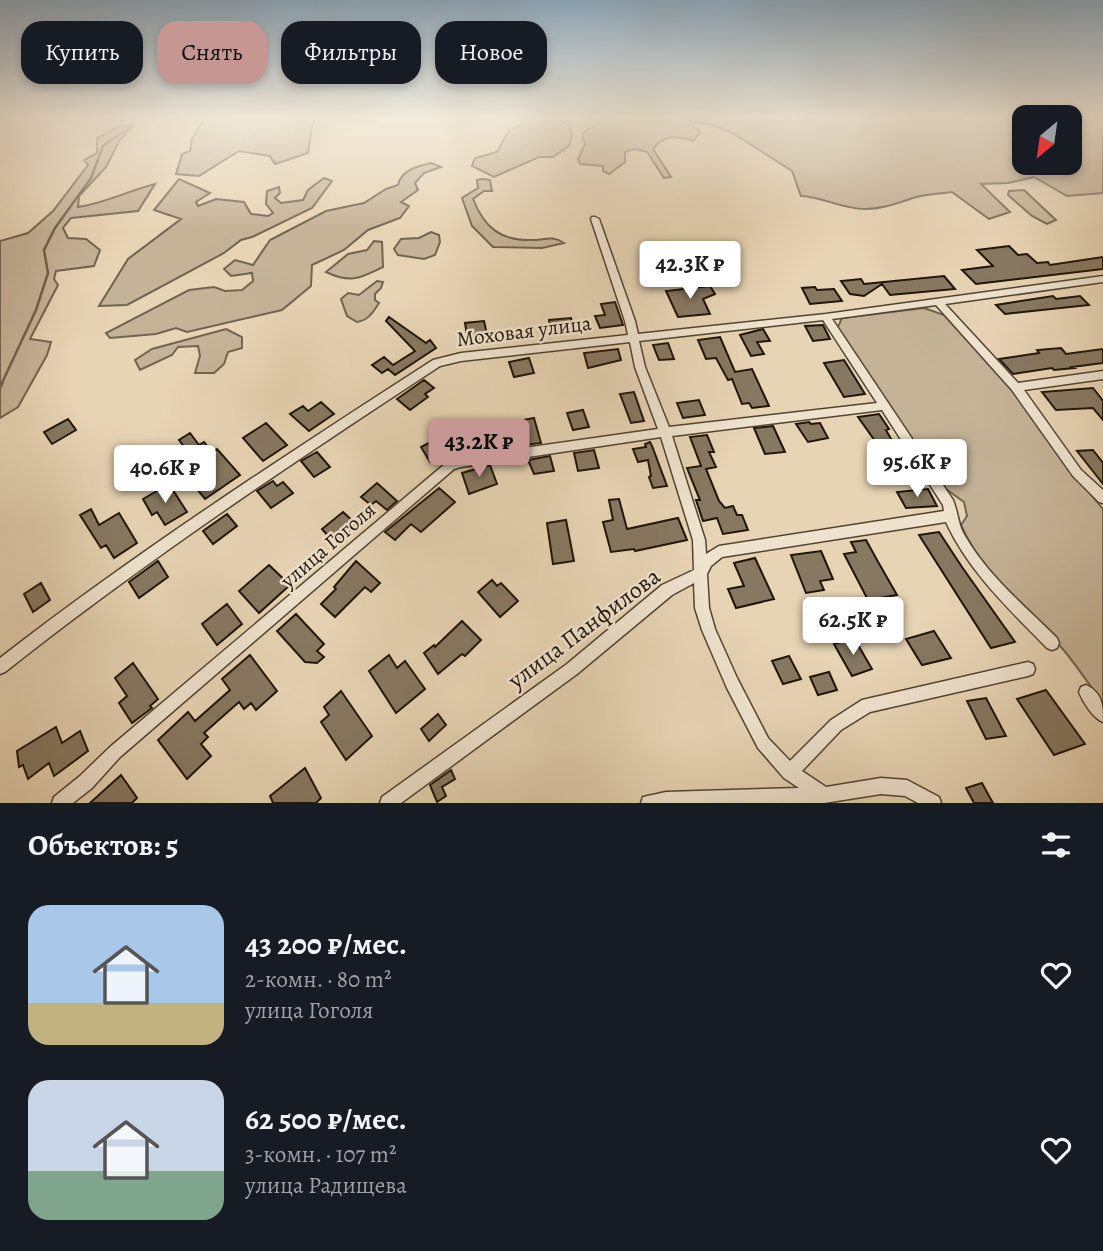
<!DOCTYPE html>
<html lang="ru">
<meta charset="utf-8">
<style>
body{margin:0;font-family:Alegreya,serif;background:#242831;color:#f1f3f6;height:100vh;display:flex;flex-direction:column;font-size:26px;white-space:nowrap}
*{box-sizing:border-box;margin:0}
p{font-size:23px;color:#9ea1a6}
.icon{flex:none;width:38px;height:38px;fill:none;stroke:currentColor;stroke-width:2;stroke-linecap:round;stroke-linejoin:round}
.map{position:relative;height:803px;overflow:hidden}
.drawer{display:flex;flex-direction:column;background:#171b24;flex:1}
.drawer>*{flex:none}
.banner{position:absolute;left:21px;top:21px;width:700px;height:63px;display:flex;gap:14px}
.needle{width:46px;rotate:209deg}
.controls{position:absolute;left:1012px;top:105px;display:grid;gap:14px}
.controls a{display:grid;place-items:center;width:70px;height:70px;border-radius:14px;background:#171b24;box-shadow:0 4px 10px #0003;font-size:35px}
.price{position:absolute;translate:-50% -60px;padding:0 16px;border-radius:7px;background:#fff;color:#222;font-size:23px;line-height:46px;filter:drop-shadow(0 2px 4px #0008)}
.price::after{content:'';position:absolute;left:50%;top:42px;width:21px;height:16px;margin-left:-10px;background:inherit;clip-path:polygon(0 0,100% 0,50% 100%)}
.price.on{background:#c59692;color:#111}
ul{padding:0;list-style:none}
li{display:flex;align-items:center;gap:21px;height:175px;padding:0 28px}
li span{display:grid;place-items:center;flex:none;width:196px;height:140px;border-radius:21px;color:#555}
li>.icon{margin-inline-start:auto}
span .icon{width:84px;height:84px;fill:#fffc;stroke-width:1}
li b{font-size:30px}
h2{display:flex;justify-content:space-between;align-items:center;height:84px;padding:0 28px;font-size:30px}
.pill{padding:0 24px;border-radius:21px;background:#171b24;box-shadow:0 4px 10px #0003;font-size:24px;line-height:63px}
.pill.on{background:#c59692;color:#111}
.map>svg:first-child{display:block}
.green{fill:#c5b397;stroke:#72644f;stroke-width:2;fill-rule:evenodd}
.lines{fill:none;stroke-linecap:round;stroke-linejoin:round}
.stream-far1{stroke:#6e604b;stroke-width:2.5}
.stream{stroke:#6e604b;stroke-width:3.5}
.building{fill:#877861;stroke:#1f1407;stroke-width:2}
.minor-casing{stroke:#514432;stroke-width:3}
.minor{fill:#efe3ce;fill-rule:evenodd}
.labels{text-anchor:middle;stroke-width:5;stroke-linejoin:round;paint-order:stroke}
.street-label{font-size:21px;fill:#1f1407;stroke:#efe3ce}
.near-street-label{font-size:24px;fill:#1f1407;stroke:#efe3ce}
</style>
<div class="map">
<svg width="1103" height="803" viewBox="0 0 1103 803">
<rect width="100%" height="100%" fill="#e7d4b4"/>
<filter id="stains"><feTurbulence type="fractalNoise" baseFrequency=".00286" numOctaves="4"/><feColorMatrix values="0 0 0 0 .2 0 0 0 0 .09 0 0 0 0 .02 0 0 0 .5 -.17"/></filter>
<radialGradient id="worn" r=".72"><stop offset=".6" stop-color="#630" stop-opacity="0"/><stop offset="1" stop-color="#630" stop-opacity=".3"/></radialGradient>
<path class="green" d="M205 117H317L312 125 308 153 275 164 270 156 239 151 199 176 176 174 182 154 190 151 192 139Z
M526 117H555L569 125 572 135 569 146 553 157H539L494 177 472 166 475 158 497 152 509 130 523 125Z
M607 117H1103V193L1067 196 1034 177 1008 183 981 184 1010 212 989 219 952 192C939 194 925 194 913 198 897 203 883 209 865 209 842 209 823 197 801 196L792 171 734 134 713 125 687 121 700 132 693 141C678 136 663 134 653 149L671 177 664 178 647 152 635 149 625 152V162L609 174 603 171V166L580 164 578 159 585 144 582 134ZM1024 117H1069V163H1024Z
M120 126H133L119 141 106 167 79 196 78 207C105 203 128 191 155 184L138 211 71 218 63 228 68 238 86 239 100 250 94 266 56 271 54 279 58 285 30 339 51 342 47 355 18 407 0 418V241L28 233 53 211 88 165 84 160 97 153V138Z
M431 163 441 167 424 173 415 183 418 190 401 202 409 206 400 218 368 230 344 250 312 265 311 286 282 310 187 332 176 328 156 334 110 338 106 333 189 290 214 287 225 291 242 290 253 281 252 273 231 276 224 269 235 260 253 265 270 240 326 211 364 203 386 189 398 185C401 170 418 166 431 163Z
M324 178 332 181 312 208 252 237 241 240 224 253 127 305 99 306 128 259 181 219 154 210 179 179 210 193 196 202 198 206 216 199 244 202 251 214 268 216 273 213 266 204 267 191 279 187 280 193 275 198 281 203 303 200 308 190Z
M482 179 490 180 492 191H484L473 199C484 227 500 241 532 240 545 240 552 235 564 243L542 248 493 247 472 226 462 198 478 188 477 180Z
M1024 190 1056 220 1047 224 1032 216 1008 195 1009 191Z
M431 232 439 235 440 242 435 255 424 259 398 255 394 249 401 239 419 238Z
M374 241 382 242 383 267C360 278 351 284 326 272L348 254 367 250Z
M377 281 383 282 381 288 375 294V300L379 303C373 312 369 320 357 322L347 316 341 299 348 293 359 295Z
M924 308 944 315 1007 383 1064 462 1103 509V703C1089 685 1076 664 1061 647 1026 608 982 574 961 525L967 516 964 502 939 484 837 329 842 318Z
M226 329 242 337V348L228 352 224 364 214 373H195L200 356 198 346 178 347 172 355 140 370 135 360 152 349Z"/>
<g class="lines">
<path class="stream-far1" d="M1 385 36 310 48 273 44 250 55 228 91 178 103 146 126 130 136 117"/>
<path class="stream" d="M0 387 2 383"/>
</g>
<path class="building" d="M1009 246 1018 255 1027 254 1037 263 1048 262 1050 265 1103 257V269L976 284 962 270 993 266 977 250Z
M944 276 955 289 890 295 882 284 864 296 850 294 841 281 861 279 864 284Z
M710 286 715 294 703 299 710 314 678 317 666 291Z
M815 287 817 290 834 289 842 301 810 304 802 288Z
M1053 296 1056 299 1080 296 1089 305 1005 314 996 305Z
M615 302 623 325 600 328 595 316 605 315 601 304Z
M389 317 426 343 430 340 436 348 395 375 388 369 382 373 372 365 384 357 393 365 415 351 386 321Z
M571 318 574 330 551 332 549 320Z
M484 321 488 339 468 342 465 323Z
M823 325 830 339 813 341 805 326Z
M763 329 770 341 757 342 764 354 751 356 740 335Z
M720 337 735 372 752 369 769 406 752 408 749 403 742 404 732 379 728 380 716 358 706 359 698 340Z
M668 343 674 359 659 360 653 345Z
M1061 348 1066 354 1103 349V363L1072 367 1074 368 1054 370 1052 368 1013 374 999 359 1039 353 1037 350Z
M618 349 621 360 588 368 584 353Z
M529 358 534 373 514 377 509 362Z
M844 360 865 394 844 397 824 363Z
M424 380 434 388 425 394 428 397 410 410 397 399Z
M1093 388 1103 401V420L1093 408 1056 410 1042 392Z
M634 392 644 421 631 423 620 394Z
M699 400 705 415 683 418 677 403Z
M321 402 334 414 309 431 290 414 303 406 308 411Z
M583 410 589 427 573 430 567 413Z
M879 414 889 429 886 430 895 446 880 448 858 417Z
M534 418 541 443 524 445 518 421Z
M68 419 76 430 52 444 44 432Z
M495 421 502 448 490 450 488 442 454 450 430 462 421 447 457 429Z
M809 422 811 424 820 423 828 438 808 442 796 424Z
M266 423 287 445 263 461 243 438Z
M773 426 785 452 765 454 754 428Z
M190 433 199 445 204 442 212 452 217 449 240 475 205 499 192 483 205 474 179 440Z
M707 435 714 452H709L716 467 706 469 719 501 725 508 733 506 737 515H742L748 530 723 534 717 518 703 521 696 500H700L687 468 701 466 690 437Z
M650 442 652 446 667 486 653 488 649 477 651 476 648 460 638 462 633 449 646 447 645 444Z
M594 450 599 468 578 471 574 453Z
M1093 450 1103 463V484L1077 451Z
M317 452 330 467 314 477 301 461Z
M550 456 554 471 534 474 528 460Z
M490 465 497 484 469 494 462 473Z
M273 481 277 486 283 482 293 493 271 508 257 491Z
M377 483 397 501 387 510 376 501 371 505 361 497Z
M169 484 187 512 165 525 157 512 152 515 143 499Z
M439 488 455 502 421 532 411 524 395 540 385 532Z
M928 489 937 506 906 508 897 492Z
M619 499 627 529 678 518 687 540 635 551 634 549 611 552 603 522 613 520 609 500Z
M91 509 99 525 119 513 137 543 114 558 106 545 101 548 80 515Z
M343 512 357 525 341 538 337 534 331 539 322 529Z
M227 514 237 526 213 544 203 531Z
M566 520 574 561 553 564 547 523Z
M939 532 962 567 1015 642 991 648 919 535Z
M866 540 877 560 897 595 868 600 844 554 856 552 851 542Z
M821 551 833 579 820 581 824 590 806 593 791 555Z
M755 558 774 599 736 608 728 589 744 586 734 563Z
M158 561 168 577 139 598 129 582Z
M356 561 380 583 371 592 365 587 335 617 321 604 336 589 334 587Z
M269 565 290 585 259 613 239 591Z
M492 580 497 586 501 583 518 601 500 617 478 592Z
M41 583 50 600 33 612 24 594Z
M227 604 242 624 217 645 202 624Z
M296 614 324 644 317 651 324 657 317 663 305 662 277 631Z
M462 621 481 640 465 656 462 654 438 674 424 653 434 645 435 647Z
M934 631 951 658 922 665 906 639Z
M854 638 872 669 852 676 834 644Z
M250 655 277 691 256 710 251 703 244 709 239 702 204 733 208 737 201 744 211 756 187 779 158 740 188 712 195 721 230 690 222 679Z
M389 655 397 668 405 661 425 689 396 713 369 671Z
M789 656 801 679 783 684 772 661Z
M133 663 158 699 150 706 152 708 132 723 119 703 127 696 115 678Z
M829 672 837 690 818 695 810 677Z
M1046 690 1085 744 1054 755 1017 699Z
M341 691 372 736 346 760 321 722 329 715 324 707Z
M986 698 1006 736 986 739 967 701Z
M438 714 446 725 429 741 421 729Z
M56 727 62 743 80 731 88 751 54 776 49 763 28 779 23 765 19 767 17 751Z
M305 768 321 798 316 803H273L270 796Z
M451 770 455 779 442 787 446 796 437 802 430 785Z
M121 775 137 798 132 803H90Z
M982 783 989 796 993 803H974L966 788Z"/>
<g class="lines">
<g class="minor-casing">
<path id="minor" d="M592 217H595L599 219 635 321 638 334 826 314 1103 276V282L945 304 1018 383 1103 371V379L1024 390 1081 470 1103 490V503L1099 502 1073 476 1012 390 936 305 832 319 953 500C958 512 958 525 965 536 988 576 1025 606 1057 638L1059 643 1057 648 1052 650 1047 648C1009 609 969 572 946 522L722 557 711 566 707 574 709 608 715 629 737 678 768 738 790 761 831 720 862 700 1028 662 1033 664 1035 669 1033 674 1028 676 870 712 841 730 802 771 826 787 881 778 907 780 939 797 941 803H918L905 796 881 794 824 803H641L643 797 666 792 799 788 784 778 758 748 727 688 702 630 695 608 694 583 672 595 577 674 401 803H380L382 797 567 664 662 585 694 570 693 540 661 437 461 467 454 469 120 757 92 788 73 803H52L54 797 80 776 110 747 446 463 460 457 658 429 635 367 630 342 461 361 440 366C292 463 144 562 5 672L0 674V658C139 550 286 455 433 360L461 353 628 335 625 321 591 219ZM823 320 877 403 669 427 645 367 639 341ZM882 410 943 505 944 511 719 546 706 554 705 540 672 436Z
M1086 685C1103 693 1103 706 1103 722 1093 718 1083 702 1079 692L1081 687Z"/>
</g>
<use href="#minor" class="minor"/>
</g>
<linearGradient id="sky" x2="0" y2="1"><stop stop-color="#8ca7bc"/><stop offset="0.51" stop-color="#f4ecdd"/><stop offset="1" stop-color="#f4ecdd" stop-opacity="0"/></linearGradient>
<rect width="1103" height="230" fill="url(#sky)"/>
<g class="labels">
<g class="street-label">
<text transform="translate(524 331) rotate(-7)" y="7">Моховая улица</text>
<text transform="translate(328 545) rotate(-41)" y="7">улица Гоголя</text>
</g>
<g class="near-street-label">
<text transform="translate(584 628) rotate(-37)" y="8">улица Панфилова</text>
</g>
</g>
<rect width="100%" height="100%" filter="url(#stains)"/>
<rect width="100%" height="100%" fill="url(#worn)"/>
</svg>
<div class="controls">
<a><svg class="needle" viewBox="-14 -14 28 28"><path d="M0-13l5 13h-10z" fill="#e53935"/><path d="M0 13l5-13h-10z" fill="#9ea1a6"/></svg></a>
</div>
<b class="price" style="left:690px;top:301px">42.3K ₽</b>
<b class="price on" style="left:479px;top:479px">43.2K ₽</b>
<b class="price" style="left:917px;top:499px">95.6K ₽</b>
<b class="price" style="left:165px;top:505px">40.6K ₽</b>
<b class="price" style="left:853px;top:657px">62.5K ₽</b>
<div class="banner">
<a class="pill">Купить</a>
<a class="pill on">Снять</a>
<a class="pill">Фильтры</a>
<a class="pill">Новое</a>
</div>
</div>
<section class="drawer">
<h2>Объектов: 5<svg class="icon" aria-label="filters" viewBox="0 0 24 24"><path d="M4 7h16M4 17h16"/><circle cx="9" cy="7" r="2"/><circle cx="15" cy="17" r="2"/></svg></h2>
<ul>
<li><span style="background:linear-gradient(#a9c7e8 70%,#c2b280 0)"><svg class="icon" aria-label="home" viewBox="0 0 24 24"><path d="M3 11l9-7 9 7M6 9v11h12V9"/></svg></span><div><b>43 200 ₽/мес.</b><p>2-комн. · 80 m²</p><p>улица Гоголя</p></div><svg class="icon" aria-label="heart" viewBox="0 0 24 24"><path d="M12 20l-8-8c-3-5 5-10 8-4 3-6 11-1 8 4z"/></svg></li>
<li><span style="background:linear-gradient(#c9d6e8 65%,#7fa58c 0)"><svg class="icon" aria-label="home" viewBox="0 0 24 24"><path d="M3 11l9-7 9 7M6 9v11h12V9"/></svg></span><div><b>62 500 ₽/мес.</b><p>3-комн. · 107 m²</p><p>улица Радищева</p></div><svg class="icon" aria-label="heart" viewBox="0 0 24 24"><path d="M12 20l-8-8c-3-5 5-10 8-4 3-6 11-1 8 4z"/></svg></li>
</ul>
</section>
